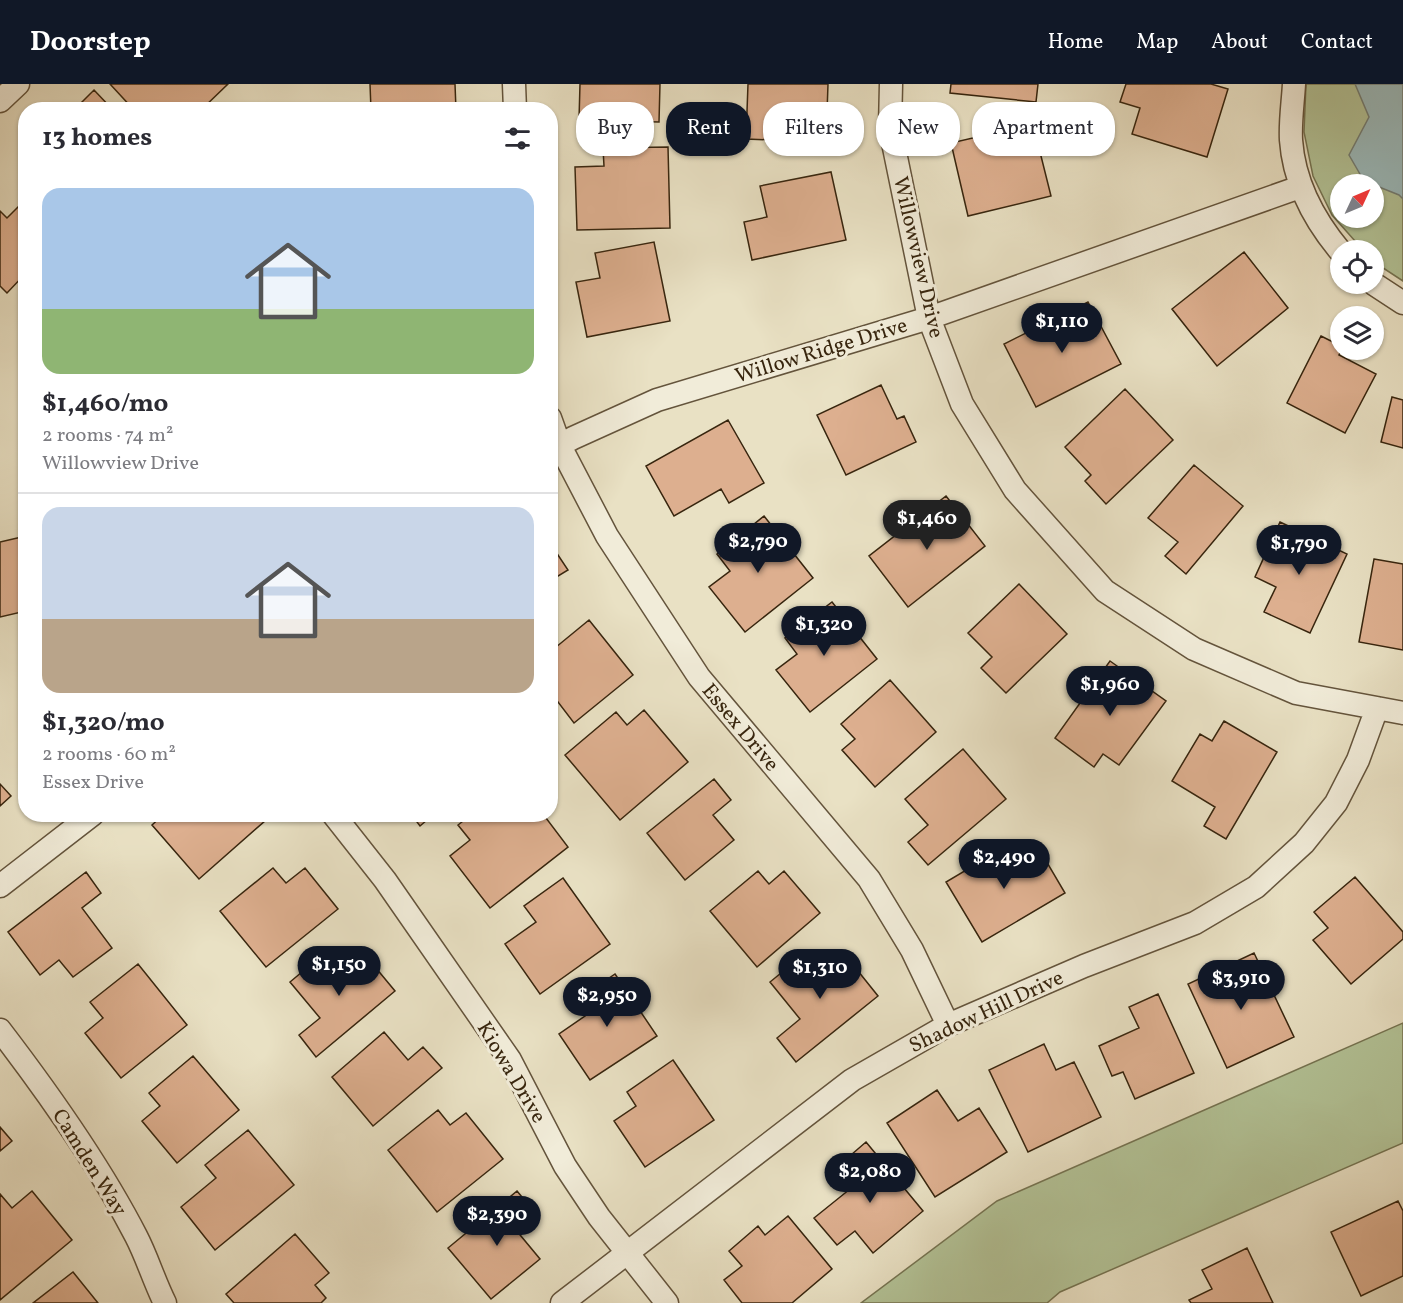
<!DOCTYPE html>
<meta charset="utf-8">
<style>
body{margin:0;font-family:Vollkorn,serif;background:#f2f2f3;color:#2b2b33;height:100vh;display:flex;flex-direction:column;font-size:22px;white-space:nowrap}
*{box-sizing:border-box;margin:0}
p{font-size:20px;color:#7c7c81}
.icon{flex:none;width:33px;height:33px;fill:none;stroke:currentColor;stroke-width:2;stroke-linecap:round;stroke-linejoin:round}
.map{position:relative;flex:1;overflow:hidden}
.sheet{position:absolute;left:18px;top:18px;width:540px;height:720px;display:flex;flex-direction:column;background:#fff;border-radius:24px;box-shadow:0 2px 4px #0004}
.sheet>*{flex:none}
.guide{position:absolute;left:576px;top:18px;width:570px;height:54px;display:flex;gap:12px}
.needle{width:39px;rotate:46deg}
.controls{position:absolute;left:1330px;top:90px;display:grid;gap:12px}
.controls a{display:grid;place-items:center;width:54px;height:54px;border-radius:50%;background:#fff;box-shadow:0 2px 4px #0004;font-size:30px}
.price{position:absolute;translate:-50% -51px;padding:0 14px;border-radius:21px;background:#111827;color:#fff;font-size:20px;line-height:39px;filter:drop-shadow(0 2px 3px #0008)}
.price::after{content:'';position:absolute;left:50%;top:36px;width:18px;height:14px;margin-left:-9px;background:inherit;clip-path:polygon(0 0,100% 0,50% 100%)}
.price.active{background:#222;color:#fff}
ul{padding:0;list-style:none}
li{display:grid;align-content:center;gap:12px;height:318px;padding:0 24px}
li+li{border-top:2px solid #e1e1e2}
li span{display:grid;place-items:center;height:186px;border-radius:18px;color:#555}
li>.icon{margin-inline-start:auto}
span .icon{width:108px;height:108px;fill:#fffc;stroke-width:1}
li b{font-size:26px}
h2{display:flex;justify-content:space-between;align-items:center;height:72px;padding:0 24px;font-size:26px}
.tag{padding:0 21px;border-radius:24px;background:#fff;box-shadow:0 2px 4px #0004;font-size:21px;line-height:54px}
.tag.active{background:#111827;color:#fff}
header{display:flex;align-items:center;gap:36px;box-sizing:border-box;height:84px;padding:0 30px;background:#111827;color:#fff}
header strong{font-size:28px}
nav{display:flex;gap:33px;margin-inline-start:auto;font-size:21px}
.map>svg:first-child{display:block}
.green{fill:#b3c397;stroke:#757452;stroke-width:1.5;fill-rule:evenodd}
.water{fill:#9bbbbd;stroke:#737f77;stroke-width:1.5}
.building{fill:#ddaf8f;stroke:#37250e;stroke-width:1.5}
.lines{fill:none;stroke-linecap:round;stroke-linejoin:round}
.minor-casing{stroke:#64543c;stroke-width:25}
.minor{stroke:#f1ecd9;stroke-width:22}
.labels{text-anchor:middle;stroke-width:6;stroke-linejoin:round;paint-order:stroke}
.street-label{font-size:21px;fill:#37250e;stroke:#f1ecd9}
</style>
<header>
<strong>Doorstep</strong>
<nav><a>Home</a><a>Map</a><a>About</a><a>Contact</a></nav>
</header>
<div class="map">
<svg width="1403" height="1219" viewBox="0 0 1403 1219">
<rect width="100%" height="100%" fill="#e9e1c4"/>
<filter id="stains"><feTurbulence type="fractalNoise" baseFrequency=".00333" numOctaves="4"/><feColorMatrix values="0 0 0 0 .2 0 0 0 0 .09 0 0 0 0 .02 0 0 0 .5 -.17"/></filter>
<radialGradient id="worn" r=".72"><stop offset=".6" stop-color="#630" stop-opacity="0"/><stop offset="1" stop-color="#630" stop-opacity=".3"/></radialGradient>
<path class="green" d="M1306 0H1403V197L1374 178V166H1363L1332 131 1313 92 1304 48ZM1341 100H1374V134H1341Z
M1403 939V1059L1060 1208 1047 1219H861L997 1117Z"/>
<path class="water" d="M1355 0H1403V115L1399 111 1364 97 1349 71 1369 33Z"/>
<path class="building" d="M110 0H228L201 26H134Z
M370 0H455L456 26H371Z
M580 0H660L659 38 579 36Z
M748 0H828L826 58 746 55Z
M951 0H1038L1036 18 950 9Z
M1126 0H1211L1228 5 1207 73 1132 50 1140 24 1120 18Z
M94 6 113 26H74Z
M1033 40 1051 112 968 132 951 59Z
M668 63 670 144 577 146 575 83 604 82 603 64Z
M831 88 846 156 752 176 744 138 767 133 760 102Z
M26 115V189L7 209 0 202V127L7 134Z
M654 158 670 237 587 253 576 198 600 194 595 169Z
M1244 168 1288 224 1217 282 1172 225Z
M1088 218 1121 280 1036 323 1004 260Z
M1321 252 1341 262 1342 266 1339 271 1376 290 1345 349 1287 319Z
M881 301 897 335 904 332 916 358 846 391 817 331Z
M1125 305 1173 356 1106 420 1085 397 1091 391 1065 363Z
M1392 313 1403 316V364L1381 358Z
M728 336 764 399 729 419 721 405 674 432 646 382Z
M1194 381 1243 422 1186 490 1165 472 1178 458 1148 434Z
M946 412 985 462 908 523 869 472Z
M764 432 813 494 745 548 709 503 730 487 717 470Z
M1280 438 1347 470 1310 549 1264 528 1276 503 1255 493Z
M26 452V527L0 533V458Z
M550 459 568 486 550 497Z
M1374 475 1403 480V566L1359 558Z
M1019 500 1067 550 1006 609 981 584 992 573 968 549Z
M832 518 877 575 810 628 776 586 797 570 785 554Z
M589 536 633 591 574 639 555 614 550 618V568Z
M1110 577 1166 617 1119 681 1103 670 1094 683 1055 654Z
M890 596 936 648 875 703 842 666 855 655 841 640Z
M644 626 688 678 620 736 565 671 616 628 627 641Z
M1224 637 1277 668 1226 755 1204 742 1215 723 1172 697 1200 650 1212 657Z
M963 665 1006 715 928 781 908 758 928 741 905 715Z
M714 695 731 716 713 731 734 756 685 796 647 749Z
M0 700 11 712 0 722Z
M164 730H262L266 736 199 795 152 741Z
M411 730H434L420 742Z
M472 730H543L568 763 490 824 450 772 470 756 458 741Z
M1015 757 1031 784 1045 775 1065 809 982 858 946 798Z
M273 784 286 799 305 784 338 825 266 883 220 827Z
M758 787 769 800 784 787 820 829 757 883 710 827Z
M86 788 101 809 82 824 112 864 73 893 59 876 40 891 8 848Z
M1355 793 1403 848V855L1351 900 1313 856 1328 844 1314 828Z
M563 794 610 860 540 910 505 860 536 838 524 822Z
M361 866 395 907 316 973 299 951 320 934 290 898 327 867 339 883Z
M808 867 822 883 842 867 878 912 796 978 777 954 800 935 770 898Z
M1254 869 1294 953 1227 984 1188 900Z
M138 880 187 941 121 994 85 949 103 934 90 918Z
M615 890 657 952 590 996 559 950 585 932 576 917Z
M1158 910 1194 989 1135 1015 1123 988 1112 992 1099 962 1139 944 1129 923Z
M384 948 408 976 423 963 442 984 373 1042 332 993Z
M1044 960 1056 986 1074 978 1101 1033 1028 1068 989 986Z
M193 972 239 1026 177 1079 142 1037 160 1022 149 1009Z
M673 976 714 1036 645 1083 614 1037 636 1022 627 1008Z
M937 1006 958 1037 979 1024 1007 1068 935 1113 887 1039Z
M438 1026 450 1041 466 1029 503 1075 437 1128 388 1066Z
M0 1043 12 1057 0 1067Z
M248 1046 294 1101 215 1166 181 1123 216 1094 205 1081Z
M866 1058 923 1127 873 1169 855 1147 837 1161 814 1134 860 1097 844 1077Z
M32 1107 72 1156 0 1216V1110L12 1124Z
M517 1107 536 1130 516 1146 540 1175 491 1215 448 1164Z
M1398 1117 1403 1127V1192L1361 1212 1331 1148Z
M788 1132 832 1185 792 1219H742L724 1196 742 1182 729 1167 758 1142 765 1151Z
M295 1150 329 1189 315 1201 326 1214 321 1219H234L226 1210Z
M1247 1164 1273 1219H1191L1189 1216 1212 1205 1202 1186Z
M73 1188 98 1219H33Z"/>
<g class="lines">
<g class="minor-casing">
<path id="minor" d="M514 0 515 26
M891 0 890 44 929 234 962 320 1015 406 1105 507 1194 565 1296 609 1403 629
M1294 0C1293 18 1290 37 1291 56 1294 98 1314 136 1341 168
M0 17 18 0
M1374 200 1403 219
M550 334 560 362 607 452 699 593 869 795 912 866 948 941
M550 367 573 354 657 316 929 234 1300 103
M333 730 385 796 510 976 565 1082 599 1133 667 1219
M0 802 93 730
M0 946C49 1010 99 1080 136 1152 147 1173 154 1197 165 1219
M562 1219 852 996 948 941 1084 882 1195 839 1256 803 1304 759 1336 719 1358 676 1377 624"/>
</g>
<use href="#minor" class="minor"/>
</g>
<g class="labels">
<g class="street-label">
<text transform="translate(919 173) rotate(77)" y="7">Willowview Drive</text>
<text transform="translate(821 266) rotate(-17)" y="7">Willow Ridge Drive</text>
<text transform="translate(741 643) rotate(50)" y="7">Essex Drive</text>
<text transform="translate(986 927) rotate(-25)" y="7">Shadow Hill Drive</text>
<text transform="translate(512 988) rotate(59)" y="7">Kiowa Drive</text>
<text transform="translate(90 1078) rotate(58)" y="7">Camden Way</text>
</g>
</g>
<rect width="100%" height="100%" filter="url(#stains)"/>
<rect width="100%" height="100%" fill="url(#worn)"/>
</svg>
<div class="controls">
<a><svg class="needle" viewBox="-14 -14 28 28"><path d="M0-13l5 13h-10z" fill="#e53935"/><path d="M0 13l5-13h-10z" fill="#7c7c81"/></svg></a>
<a><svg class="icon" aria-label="locate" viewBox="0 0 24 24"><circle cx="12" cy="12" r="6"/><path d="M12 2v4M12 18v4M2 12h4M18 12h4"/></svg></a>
<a><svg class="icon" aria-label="layers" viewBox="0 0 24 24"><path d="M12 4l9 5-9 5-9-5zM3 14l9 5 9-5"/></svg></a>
</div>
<b class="price" style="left:1062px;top:270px">$1,110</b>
<b class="price active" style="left:927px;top:467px">$1,460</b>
<b class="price" style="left:758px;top:490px">$2,790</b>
<b class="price" style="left:1299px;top:492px">$1,790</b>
<b class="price" style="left:824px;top:573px">$1,320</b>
<b class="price" style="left:1110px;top:633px">$1,960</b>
<b class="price" style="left:1004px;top:806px">$2,490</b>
<b class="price" style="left:339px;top:913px">$1,150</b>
<b class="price" style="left:820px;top:916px">$1,310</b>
<b class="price" style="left:1241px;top:927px">$3,910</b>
<b class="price" style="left:607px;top:944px">$2,950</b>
<b class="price" style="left:870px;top:1120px">$2,080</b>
<b class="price" style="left:497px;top:1163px">$2,390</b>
<div class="guide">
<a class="tag">Buy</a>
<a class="tag active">Rent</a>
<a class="tag">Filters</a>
<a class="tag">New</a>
<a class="tag">Apartment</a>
</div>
<section class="sheet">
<h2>13 homes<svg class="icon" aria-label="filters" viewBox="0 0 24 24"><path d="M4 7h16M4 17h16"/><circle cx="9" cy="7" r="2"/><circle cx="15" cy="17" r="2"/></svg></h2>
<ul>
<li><span style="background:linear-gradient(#a9c7e8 65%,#8fb573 0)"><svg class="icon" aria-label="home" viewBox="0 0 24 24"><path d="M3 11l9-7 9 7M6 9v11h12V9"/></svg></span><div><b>$1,460/mo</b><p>2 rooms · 74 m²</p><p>Willowview Drive</p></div></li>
<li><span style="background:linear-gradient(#c9d6e8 60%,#b9a48a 0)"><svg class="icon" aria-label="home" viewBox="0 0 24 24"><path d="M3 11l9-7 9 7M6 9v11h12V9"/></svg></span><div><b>$1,320/mo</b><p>2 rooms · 60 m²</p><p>Essex Drive</p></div></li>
</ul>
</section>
</div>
